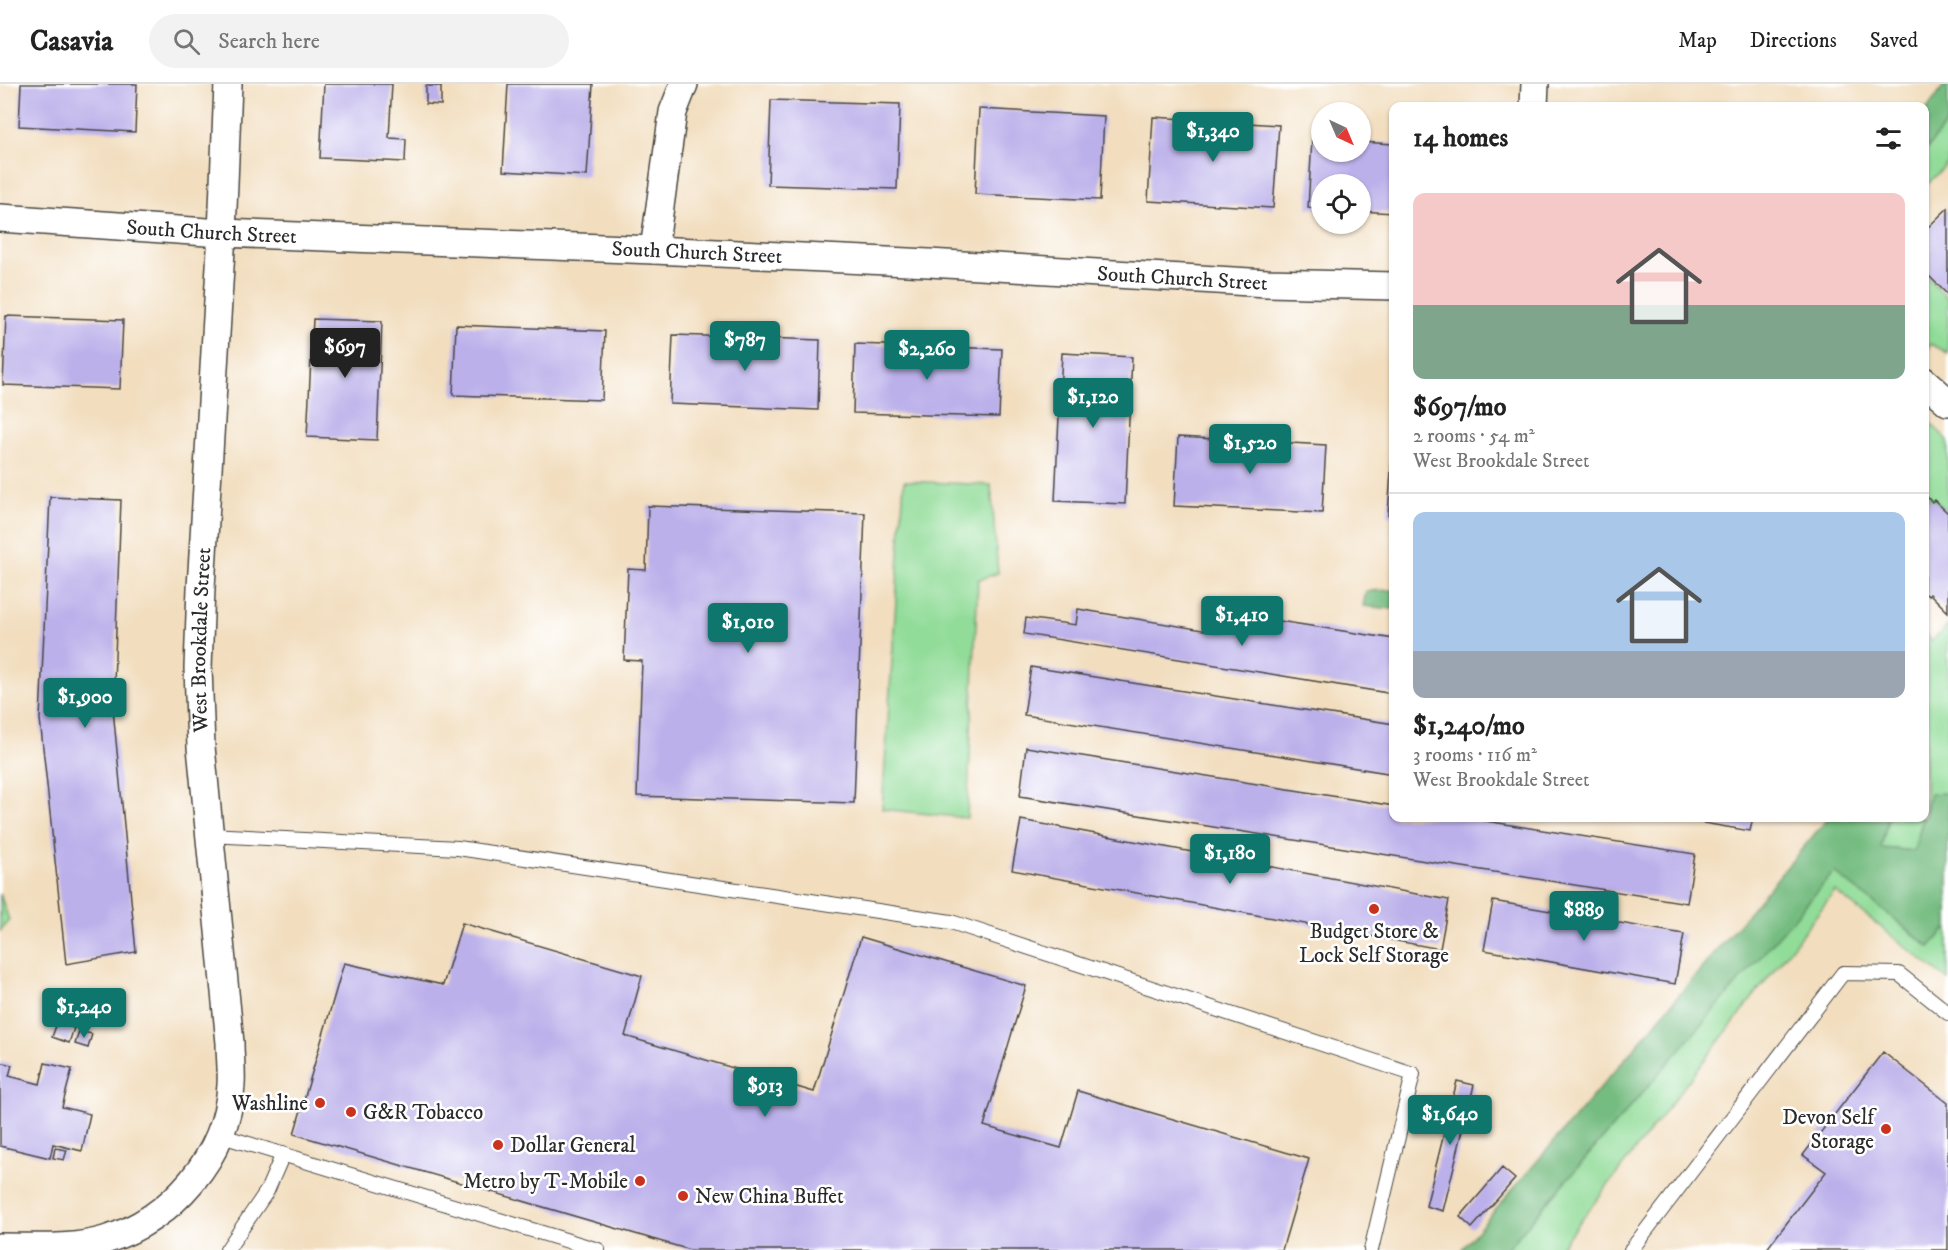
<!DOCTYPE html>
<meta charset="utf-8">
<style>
body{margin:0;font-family:"IM FELL DW Pica",serif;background:#f2f2f2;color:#222;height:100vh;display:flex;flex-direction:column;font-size:22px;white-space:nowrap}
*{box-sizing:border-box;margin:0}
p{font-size:20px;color:#767676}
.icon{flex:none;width:33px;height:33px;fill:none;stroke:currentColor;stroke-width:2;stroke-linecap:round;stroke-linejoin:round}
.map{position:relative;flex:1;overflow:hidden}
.details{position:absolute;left:1389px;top:18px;width:540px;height:720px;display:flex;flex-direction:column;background:#fff;border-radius:12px;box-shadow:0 2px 4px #0004}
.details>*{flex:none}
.needle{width:39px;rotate:136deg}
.tools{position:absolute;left:1311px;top:18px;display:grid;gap:12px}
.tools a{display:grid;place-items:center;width:60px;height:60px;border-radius:50%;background:#fff;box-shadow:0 2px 4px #0004;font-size:30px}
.price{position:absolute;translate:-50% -51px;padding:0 14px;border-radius:6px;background:#0f766e;color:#fff;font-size:20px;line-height:39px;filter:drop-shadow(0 2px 3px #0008)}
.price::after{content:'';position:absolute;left:50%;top:36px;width:18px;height:14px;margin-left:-9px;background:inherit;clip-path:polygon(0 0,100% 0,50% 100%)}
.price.selected{background:#222;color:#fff}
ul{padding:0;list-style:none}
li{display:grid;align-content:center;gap:12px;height:318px;padding:0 24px}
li+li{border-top:2px solid #e0e0e0}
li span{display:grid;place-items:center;height:186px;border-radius:12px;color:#555}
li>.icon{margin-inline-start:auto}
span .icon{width:108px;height:108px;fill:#fffc;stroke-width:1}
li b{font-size:26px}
h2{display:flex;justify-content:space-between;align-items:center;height:72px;padding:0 24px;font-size:26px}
header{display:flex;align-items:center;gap:36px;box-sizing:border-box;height:84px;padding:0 30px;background:#fff;border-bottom:2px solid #e0e0e0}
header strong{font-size:28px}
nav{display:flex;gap:33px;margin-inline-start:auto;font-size:21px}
.search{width:420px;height:54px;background:#f2f2f2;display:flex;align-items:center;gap:15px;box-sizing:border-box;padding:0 21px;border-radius:33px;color:#767676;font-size:22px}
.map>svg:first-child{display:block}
.green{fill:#91dc98;stroke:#5e8462;stroke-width:1.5}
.forest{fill:#74bc80;stroke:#507456;stroke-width:1.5}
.building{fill:#bbb0ea}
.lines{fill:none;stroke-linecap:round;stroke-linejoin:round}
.lane-casing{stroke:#494641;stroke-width:16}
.street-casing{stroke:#494641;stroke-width:30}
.lane{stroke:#fff;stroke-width:14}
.street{stroke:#fff;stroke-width:27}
.poi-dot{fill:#c8321e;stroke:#fff;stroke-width:2}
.labels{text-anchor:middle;stroke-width:5;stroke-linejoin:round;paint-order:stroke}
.street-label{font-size:21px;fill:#2b2b2b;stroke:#fff}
.poi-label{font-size:21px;fill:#2b2b2b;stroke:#fff;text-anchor:end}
</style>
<header>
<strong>Casavia</strong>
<div class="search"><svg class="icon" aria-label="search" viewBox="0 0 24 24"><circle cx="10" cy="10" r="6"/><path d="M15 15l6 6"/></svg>Search here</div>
<nav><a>Map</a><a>Directions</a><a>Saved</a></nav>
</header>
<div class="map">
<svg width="1948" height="1166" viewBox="0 0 1948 1166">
<rect width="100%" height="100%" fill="#fff"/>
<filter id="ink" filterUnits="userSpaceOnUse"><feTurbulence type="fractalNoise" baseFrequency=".0167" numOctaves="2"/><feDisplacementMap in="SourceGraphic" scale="12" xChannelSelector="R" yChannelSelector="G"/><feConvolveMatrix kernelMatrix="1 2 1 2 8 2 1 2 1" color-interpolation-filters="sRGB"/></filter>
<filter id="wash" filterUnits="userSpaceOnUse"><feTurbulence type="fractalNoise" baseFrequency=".008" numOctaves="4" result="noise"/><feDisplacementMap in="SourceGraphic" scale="24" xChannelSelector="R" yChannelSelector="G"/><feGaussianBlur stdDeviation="1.35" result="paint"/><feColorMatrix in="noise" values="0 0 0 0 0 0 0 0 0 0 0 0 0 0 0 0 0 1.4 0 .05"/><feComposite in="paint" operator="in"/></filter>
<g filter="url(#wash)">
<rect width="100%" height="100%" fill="#f2debf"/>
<path class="green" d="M1948 37V79L1925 103V67Z
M1925 190 1948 215V269L1931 260 1926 267 1925 266Z
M1924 333 1948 356V429L1935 416 1932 418 1925 410Z
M904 397 991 401 998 489 978 496 967 734 882 725Z
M1948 541V709L1930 710 1925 728V550L1932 557Z
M1888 734H1923L1914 767 1880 764Z
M1834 787 1929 863 1948 843V896L1835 807 1558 1166H1506Z
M0 810 9 836 0 847Z"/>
<path class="forest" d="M1945 0H1948V37L1925 67V28Z
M1393 506V525L1363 522 1366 507Z
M1948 709V843L1930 863 1834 788 1506 1166H1461L1647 949 1828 734H1888L1881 764 1914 767 1923 734H1924L1930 710Z"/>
<g id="blocks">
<path class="building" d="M21 0H137L135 48 19 42Z
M324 0H392L389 54 406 55 405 78 320 74Z
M508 0H593L587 92 503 87Z
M426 2H441V21L426 20Z
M771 16 900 20 897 105 768 101Z
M979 25 1104 32 1100 116 975 110Z
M1153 33 1279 41 1273 124 1148 117Z
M1312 55 1322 56V68H1360V58L1394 60V129L1360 127V100H1322V125L1308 124Z
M1948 124V211L1924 187V147Z
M6 232 123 236 120 305 3 301Z
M313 235 382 237 377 356 307 353Z
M456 241 605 247 602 316 453 311Z
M673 251 820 256 818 326 670 320Z
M855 260 1002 265 999 333 853 329Z
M1062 269 1132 273 1125 420 1055 417Z
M1178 353 1326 361 1322 429 1174 422Z
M1392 372H1394V432L1388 431Z
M1924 410 1932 418 1934 416 1948 429V528L1930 510 1928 512 1924 508Z
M50 413 121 416 113 625 136 868 66 880 40 635Z
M648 422 865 429 854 719 637 712 642 577 624 576 628 485 646 486Z
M1078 525 1220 549 1222 528 1394 555V610L1024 550 1026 534 1076 541Z
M1031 583 1394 640V690L1024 631Z
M1026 663 1394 722V734H1467L1695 770 1687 819 1020 712Z
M1674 734H1753L1750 747Z
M1021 736 1449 816 1440 865 1012 786Z
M1493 817 1684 850 1675 900 1484 866Z
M462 839 642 892 625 952 814 1008 861 853 1026 902 984 1042 1061 1064 1078 1007 1309 1075 1282 1166H690L294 1050 344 879 443 901Z
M57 939 74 944 69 959 52 953Z
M79 947 92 950 88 964 75 960Z
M1883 968 1948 1019V1166H1766L1826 1088 1803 1071Z
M0 978 12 981 9 992 40 1000 45 979 72 985 62 1023 90 1030 82 1067 53 1060 50 1074 0 1062Z
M1457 997 1474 1001 1443 1127 1426 1122Z
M55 1064 67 1066 64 1076 53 1074Z
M1502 1084 1515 1095 1472 1144 1460 1133Z"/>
</g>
</g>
<g filter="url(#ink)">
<use href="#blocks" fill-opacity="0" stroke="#494641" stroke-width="1.5"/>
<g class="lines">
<g class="lane-casing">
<path id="lane" d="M209 751 458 764 951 838 1413 990 1371 1166
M219 1051 598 1166
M227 1166 267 1107 283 1070
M1631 1166 1843 889 1899 890 1948 929"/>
</g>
<g class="street-casing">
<g id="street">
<path d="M1534 22 1535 0"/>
<path id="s1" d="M0 134 222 149 654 166 929 179 1267 199 1394 202"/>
<path d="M654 166 673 28 684 0"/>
<path d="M1924 297 1948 318"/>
<path id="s2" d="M0 1163C34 1163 72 1166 105 1156 172 1135 227 1072 231 1001 232 987 230 973 230 959L201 663 198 584 201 504 222 149 228 0"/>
</g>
</g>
<use href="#lane" class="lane"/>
<use href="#street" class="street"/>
</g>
</g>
<g class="poi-dot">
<circle cx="1374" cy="825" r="6"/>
<circle cx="320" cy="1019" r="6"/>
<circle cx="351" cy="1028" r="6"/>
<circle cx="1886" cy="1045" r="6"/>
<circle cx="498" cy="1061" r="6"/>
<circle cx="640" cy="1097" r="6"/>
<circle cx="683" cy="1112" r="6"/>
</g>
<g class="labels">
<g class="street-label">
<text dy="7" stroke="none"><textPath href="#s1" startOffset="212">South Church Street</textPath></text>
<text dy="7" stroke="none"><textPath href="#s1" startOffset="698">South Church Street</textPath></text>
<text dy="7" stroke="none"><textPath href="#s1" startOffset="1184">South Church Street</textPath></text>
<text dy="7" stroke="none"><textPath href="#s2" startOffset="764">West Brookdale Street</textPath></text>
</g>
<g class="poi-label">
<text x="1374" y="854" text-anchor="middle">Budget Store &amp;<tspan x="1374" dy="24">Lock Self Storage</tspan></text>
<text x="308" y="1026">Washline</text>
<text x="363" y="1035" text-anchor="start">G&amp;R Tobacco</text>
<text x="1874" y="1040">Devon Self<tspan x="1874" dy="24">Storage</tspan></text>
<text x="510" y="1068" text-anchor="start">Dollar General</text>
<text x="628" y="1104">Metro by T-Mobile</text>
<text x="695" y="1119" text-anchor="start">New China Buffet</text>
</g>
</g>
</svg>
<div class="tools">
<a><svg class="needle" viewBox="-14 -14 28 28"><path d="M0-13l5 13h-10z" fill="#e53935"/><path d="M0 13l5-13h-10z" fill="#767676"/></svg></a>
<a><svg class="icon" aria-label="locate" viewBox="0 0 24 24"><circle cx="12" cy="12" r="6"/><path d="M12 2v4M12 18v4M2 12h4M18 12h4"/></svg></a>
</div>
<b class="price" style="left:1213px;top:79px">$1,340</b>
<b class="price" style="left:745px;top:288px">$787</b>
<b class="price selected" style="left:345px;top:295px">$697</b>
<b class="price" style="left:927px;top:297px">$2,260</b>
<b class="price" style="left:1093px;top:345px">$1,120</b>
<b class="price" style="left:1250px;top:391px">$1,520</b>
<b class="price" style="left:1242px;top:563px">$1,410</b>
<b class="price" style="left:748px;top:570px">$1,010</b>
<b class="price" style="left:85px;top:645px">$1,900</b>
<b class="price" style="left:1230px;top:801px">$1,180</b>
<b class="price" style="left:1584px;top:858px">$889</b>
<b class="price" style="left:84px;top:955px">$1,240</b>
<b class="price" style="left:765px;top:1034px">$913</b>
<b class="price" style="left:1450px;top:1062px">$1,640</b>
<section class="details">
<h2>14 homes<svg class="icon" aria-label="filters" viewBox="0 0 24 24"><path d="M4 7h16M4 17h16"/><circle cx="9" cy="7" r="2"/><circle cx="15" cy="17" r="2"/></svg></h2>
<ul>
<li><span style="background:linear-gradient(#f6c9c9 60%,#7fa58c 0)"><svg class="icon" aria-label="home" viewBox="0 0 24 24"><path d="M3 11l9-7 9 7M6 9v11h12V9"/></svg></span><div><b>$697/mo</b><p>2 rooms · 54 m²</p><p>West Brookdale Street</p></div></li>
<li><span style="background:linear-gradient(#a9c7e8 75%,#9aa5b1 0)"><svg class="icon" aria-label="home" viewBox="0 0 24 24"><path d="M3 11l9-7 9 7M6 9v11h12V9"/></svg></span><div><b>$1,240/mo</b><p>3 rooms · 116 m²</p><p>West Brookdale Street</p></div></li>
</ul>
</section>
</div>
